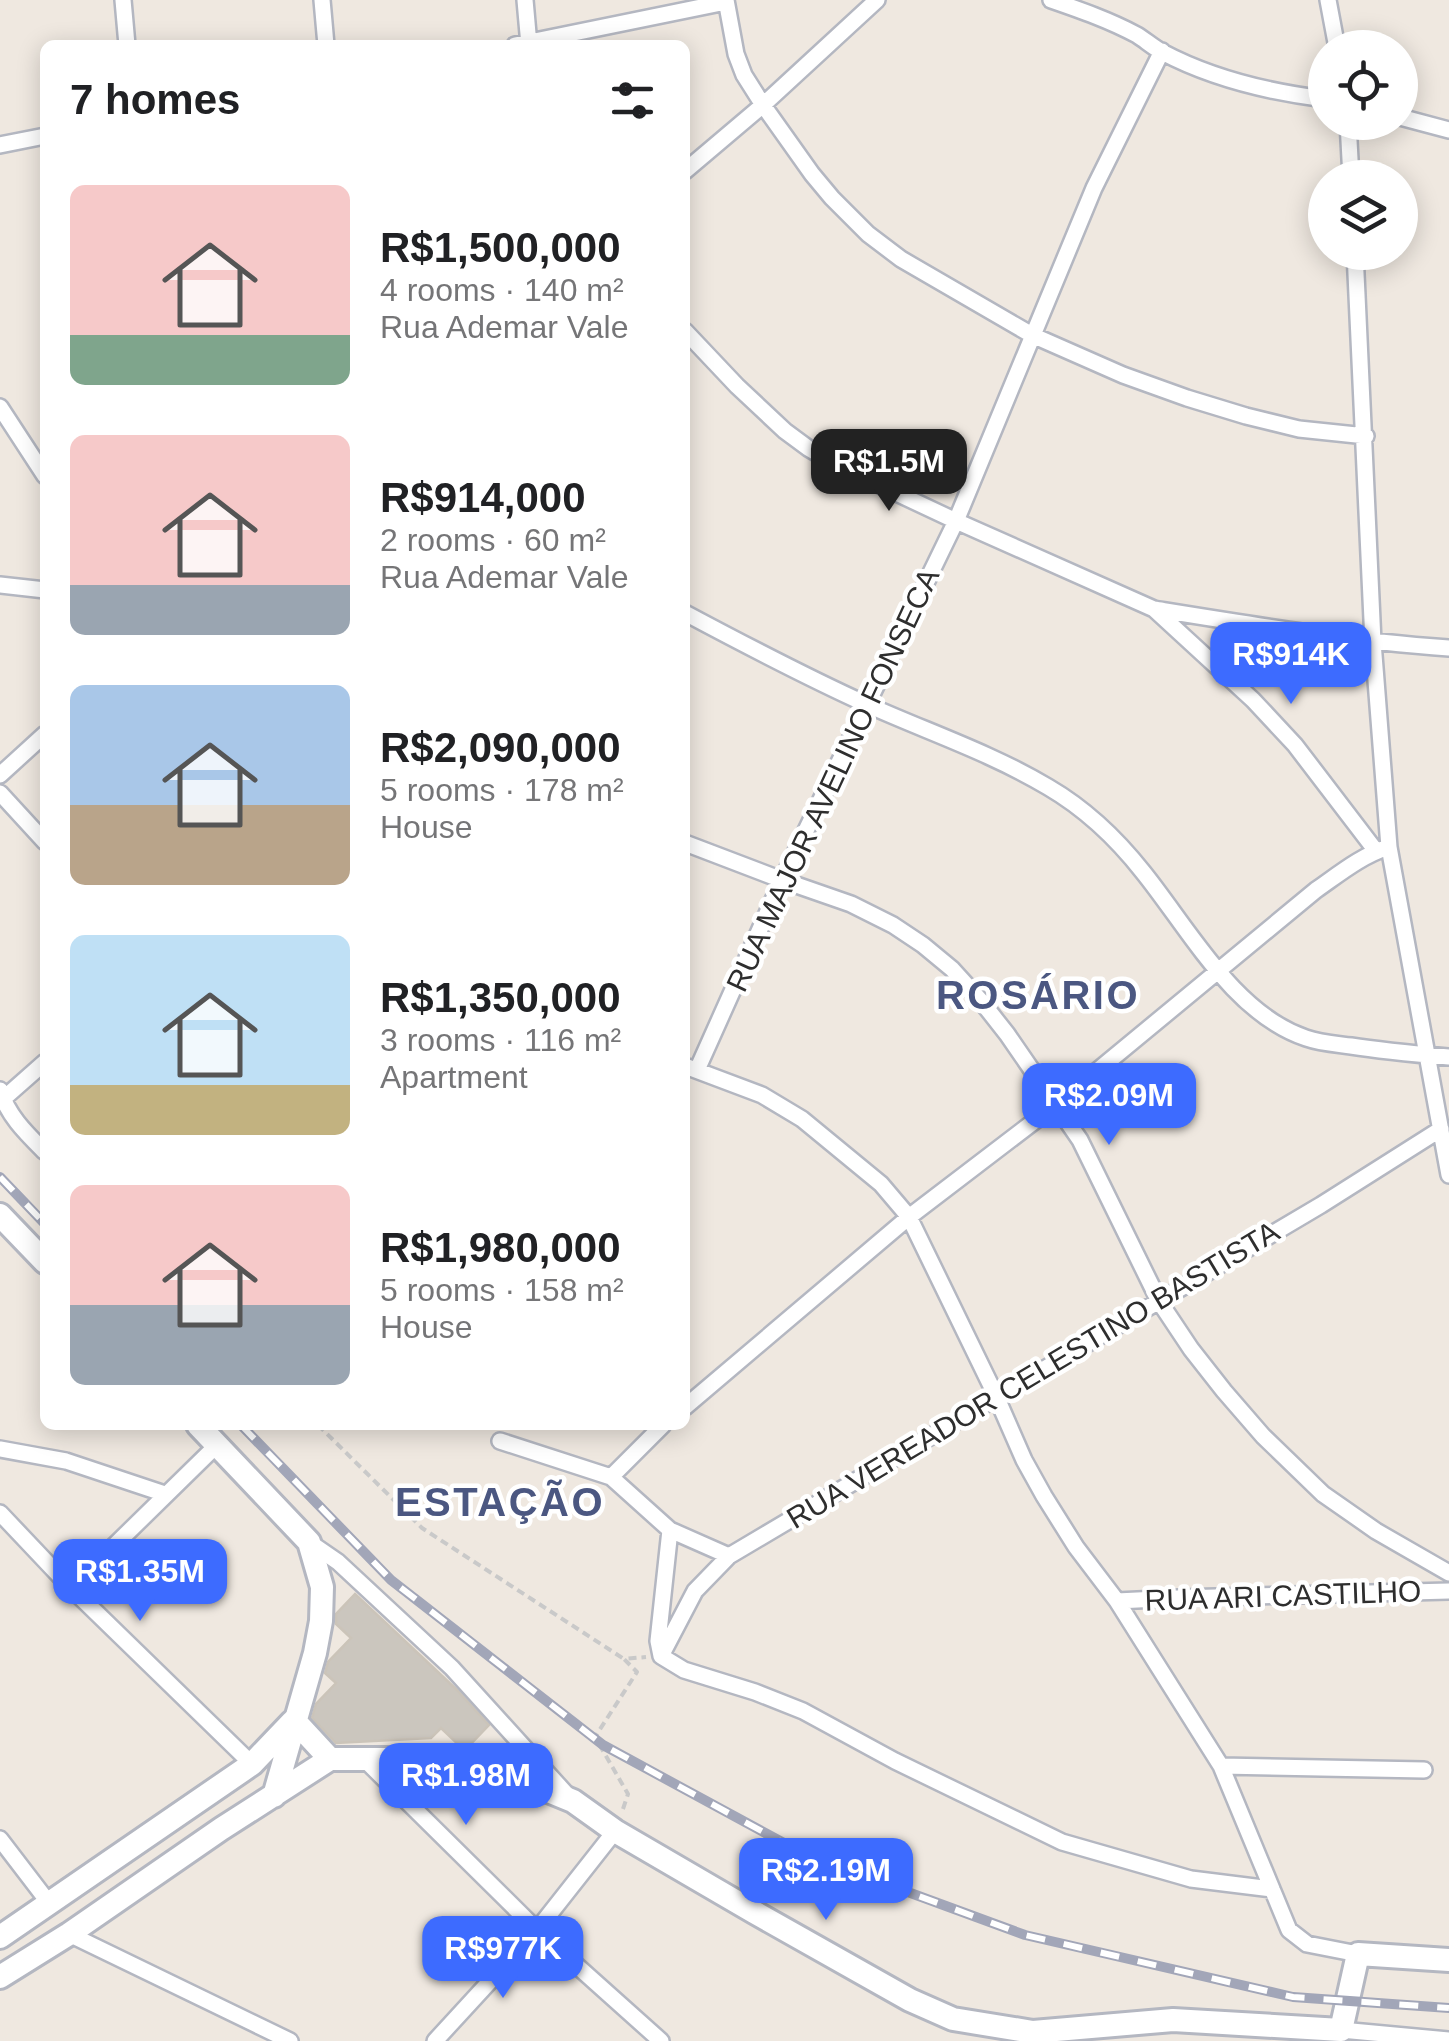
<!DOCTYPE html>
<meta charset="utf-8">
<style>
body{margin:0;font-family:Helvetica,sans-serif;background:#f6f6f6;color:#202124;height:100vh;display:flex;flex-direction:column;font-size:38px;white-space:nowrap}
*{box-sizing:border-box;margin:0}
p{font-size:32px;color:#757577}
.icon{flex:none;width:55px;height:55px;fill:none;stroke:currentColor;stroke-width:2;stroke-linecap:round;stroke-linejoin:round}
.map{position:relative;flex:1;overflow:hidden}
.drawer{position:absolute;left:40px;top:40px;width:650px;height:1390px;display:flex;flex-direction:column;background:#fff;border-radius:15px;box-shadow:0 5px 25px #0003}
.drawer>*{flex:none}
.buttons{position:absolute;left:1308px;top:30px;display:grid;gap:20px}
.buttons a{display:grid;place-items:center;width:110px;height:110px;border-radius:50%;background:#fff;box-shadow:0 5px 25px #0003;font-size:50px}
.price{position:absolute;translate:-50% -85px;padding:0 22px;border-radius:20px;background:#3d6bff;color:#fff;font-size:32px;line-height:65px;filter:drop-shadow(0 2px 5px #0008)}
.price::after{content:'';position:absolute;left:50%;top:60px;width:30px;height:22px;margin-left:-15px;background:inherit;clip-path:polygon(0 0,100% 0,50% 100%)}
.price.on{background:#222;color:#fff}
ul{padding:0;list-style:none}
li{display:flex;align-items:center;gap:30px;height:250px;padding:0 30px}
li span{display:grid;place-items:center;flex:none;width:280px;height:200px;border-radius:15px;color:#555}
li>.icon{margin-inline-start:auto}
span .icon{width:120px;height:120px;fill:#fffc;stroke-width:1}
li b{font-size:42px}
h2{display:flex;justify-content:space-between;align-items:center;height:120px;padding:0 30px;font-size:42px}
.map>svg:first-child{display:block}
.building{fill:#cbc6be;stroke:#cbc4b9;stroke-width:2.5}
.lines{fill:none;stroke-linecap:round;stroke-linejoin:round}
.minor-casing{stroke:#b4b7c1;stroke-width:20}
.secondary-casing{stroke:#b4b7c1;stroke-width:28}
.path{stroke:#c9c9c9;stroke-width:4;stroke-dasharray:8 5;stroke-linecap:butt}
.minor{stroke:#fff;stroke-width:15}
.secondary{stroke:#fff;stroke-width:22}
.rail-casing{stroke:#a2a6b8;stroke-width:10}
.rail{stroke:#fff;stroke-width:6;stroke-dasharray:19;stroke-linecap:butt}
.labels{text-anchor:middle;stroke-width:9;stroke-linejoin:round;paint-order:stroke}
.street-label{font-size:30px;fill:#2e2e2e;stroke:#fff}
.district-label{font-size:40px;font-weight:bold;letter-spacing:2.5px;fill:#4b5781;stroke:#fff}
</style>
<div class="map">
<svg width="1449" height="2041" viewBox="0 0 1449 2041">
<rect width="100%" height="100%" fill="#efe8e0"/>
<path class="building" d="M355 1594 457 1690 489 1725 467 1748 461 1747 441 1728 431 1738 336 1743 312 1718 316 1704 336 1683 325 1673 328 1662 351 1638 336 1624V1614Z"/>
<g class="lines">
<g class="minor-casing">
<path id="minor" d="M123 0 127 45
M322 0 326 45
M525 0 529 45
M726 0 736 54 744 75 763 105 812 174 832 198 868 234 901 259 1032 335 1123 375 1187 398 1246 416 1299 429 1366 436
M1051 0C1080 10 1109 20 1137 35 1145 40 1153 47 1162 52 1213 79 1268 92 1325 99
M1328 0 1337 48
M515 45 726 2
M1400 117 1449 130
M1348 122 1351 178
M0 145 45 136
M685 171 763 105 877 0
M1355 252 1373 642 1389 847 1449 1175
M685 331 737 386 785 431 808 448 837 465 956 521 1154 609 1253 700 1295 745 1376 851
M0 407 45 476
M0 585 45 590
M1154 609C1253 625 1350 641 1449 648
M685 613C745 645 806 677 868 705 928 732 991 753 1048 787 1084 808 1117 839 1143 872 1189 929 1234 1014 1306 1038 1320 1043 1336 1044 1351 1046 1383 1051 1416 1054 1449 1057
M0 775 45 734
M0 793 45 842
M685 843 782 880 851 904 893 925 923 945 952 969 981 1001 1007 1034 1080 1140 1159 1301 1191 1349 1224 1391 1263 1436 1323 1494 1376 1531 1449 1573
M685 1066 762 1095 802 1119 881 1184 909 1217 996 1396 1024 1460 1044 1496 1076 1547 1117 1601 1221 1766 1289 1930 1307 1944 1358 1954
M697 1070 782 880 956 521 1094 188 1162 51
M0 1090C8 1116 26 1133 45 1152
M3 1099 45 1062
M685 1407 909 1217 1057 1104 1316 890C1339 874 1362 855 1389 847
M500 1441 611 1477 670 1530 729 1556
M0 1449 66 1461 165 1494
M611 1477 663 1425
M0 1513 71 1588 252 1764
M309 1542 338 1562 452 1668 570 1798
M71 1588 217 1445
M1117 1601 1178 1598 1449 1591
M661 1656 695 1591 729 1556 1321 1205 1441 1129
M661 1656 684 1670 755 1692 803 1711 895 1761 1062 1842 1191 1879 1272 1889
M661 1656 658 1641 670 1530
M363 1758 537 1930 661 2041
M1221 1766 1424 1770
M0 1839 49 1903
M69 1934 290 2041
M1341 2030 1449 2040
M435 2041 537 1930 615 1831"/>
</g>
<g class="secondary-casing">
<path id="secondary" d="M0 1215 45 1262
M198 1425 309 1542 322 1587 321 1621 315 1653 274 1796
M294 1720 330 1759H446L473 1764 551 1792 573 1801 615 1831 754 1912 910 2000 953 2019 1033 2032 1173 2020 1341 2030 1358 1954 1449 1960
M0 1937 252 1764 292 1722
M0 1977 69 1934 221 1829 330 1759"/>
</g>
<path class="path" d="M318 1425 422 1528 624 1659
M623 1809 628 1794 595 1737 637 1672 624 1659 646 1657"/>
<use href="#minor" class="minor"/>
<use href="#secondary" class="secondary"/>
<g class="rail-casing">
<path id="rail" d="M0 1177 45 1224
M241 1425 391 1580 603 1745 804 1854 1025 1935 1293 1997 1449 2008"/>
</g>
<use href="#rail" class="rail"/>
</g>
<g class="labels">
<g class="street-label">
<text transform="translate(833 780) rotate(-65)" y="10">RUA MAJOR AVELINO FONSECA</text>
<text transform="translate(1033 1375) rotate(-31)" y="10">RUA VEREADOR CELESTINO BASTISTA</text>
<text transform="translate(1283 1596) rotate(-2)" y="10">RUA ARI CASTILHO</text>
</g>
<g class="district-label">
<text x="1038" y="1009">ROSÁRIO</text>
<text x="500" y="1516">ESTAÇÃO</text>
</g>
</g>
</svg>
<div class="buttons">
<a><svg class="icon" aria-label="locate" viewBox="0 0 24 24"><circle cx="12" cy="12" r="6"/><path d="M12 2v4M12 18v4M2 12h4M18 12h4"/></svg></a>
<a><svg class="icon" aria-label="layers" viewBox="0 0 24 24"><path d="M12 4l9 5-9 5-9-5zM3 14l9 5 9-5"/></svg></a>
</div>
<b class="price on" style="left:889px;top:514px">R$1.5M</b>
<b class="price" style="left:1291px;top:707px">R$914K</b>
<b class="price" style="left:1109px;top:1148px">R$2.09M</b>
<b class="price" style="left:140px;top:1624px">R$1.35M</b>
<b class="price" style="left:466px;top:1828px">R$1.98M</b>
<b class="price" style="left:826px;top:1923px">R$2.19M</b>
<b class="price" style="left:503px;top:2001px">R$977K</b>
<section class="drawer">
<h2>7 homes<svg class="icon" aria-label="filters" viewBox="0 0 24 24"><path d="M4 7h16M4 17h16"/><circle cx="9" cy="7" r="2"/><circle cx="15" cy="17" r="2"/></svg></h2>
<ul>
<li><span style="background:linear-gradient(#f6c9c9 75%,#7fa58c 0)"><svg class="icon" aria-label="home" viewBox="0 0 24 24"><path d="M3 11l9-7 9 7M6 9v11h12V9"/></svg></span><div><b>R$1,500,000</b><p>4 rooms · 140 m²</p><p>Rua Ademar Vale</p></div></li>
<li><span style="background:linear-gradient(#f6c9c9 75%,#9aa5b1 0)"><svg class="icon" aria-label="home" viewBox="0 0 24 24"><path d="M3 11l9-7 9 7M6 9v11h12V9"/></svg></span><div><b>R$914,000</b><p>2 rooms · 60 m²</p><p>Rua Ademar Vale</p></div></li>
<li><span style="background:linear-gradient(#a9c7e8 60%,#b9a48a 0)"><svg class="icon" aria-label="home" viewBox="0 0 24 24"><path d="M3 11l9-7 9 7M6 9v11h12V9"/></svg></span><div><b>R$2,090,000</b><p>5 rooms · 178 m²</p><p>House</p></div></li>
<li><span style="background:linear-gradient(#bfe0f5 75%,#c2b280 0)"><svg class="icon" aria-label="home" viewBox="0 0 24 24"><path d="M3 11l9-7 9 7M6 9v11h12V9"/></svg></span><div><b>R$1,350,000</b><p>3 rooms · 116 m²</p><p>Apartment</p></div></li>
<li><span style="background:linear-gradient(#f6c9c9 60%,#9aa5b1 0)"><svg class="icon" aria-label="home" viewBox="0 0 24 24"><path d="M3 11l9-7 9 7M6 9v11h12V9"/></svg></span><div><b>R$1,980,000</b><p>5 rooms · 158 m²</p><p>House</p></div></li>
</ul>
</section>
</div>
